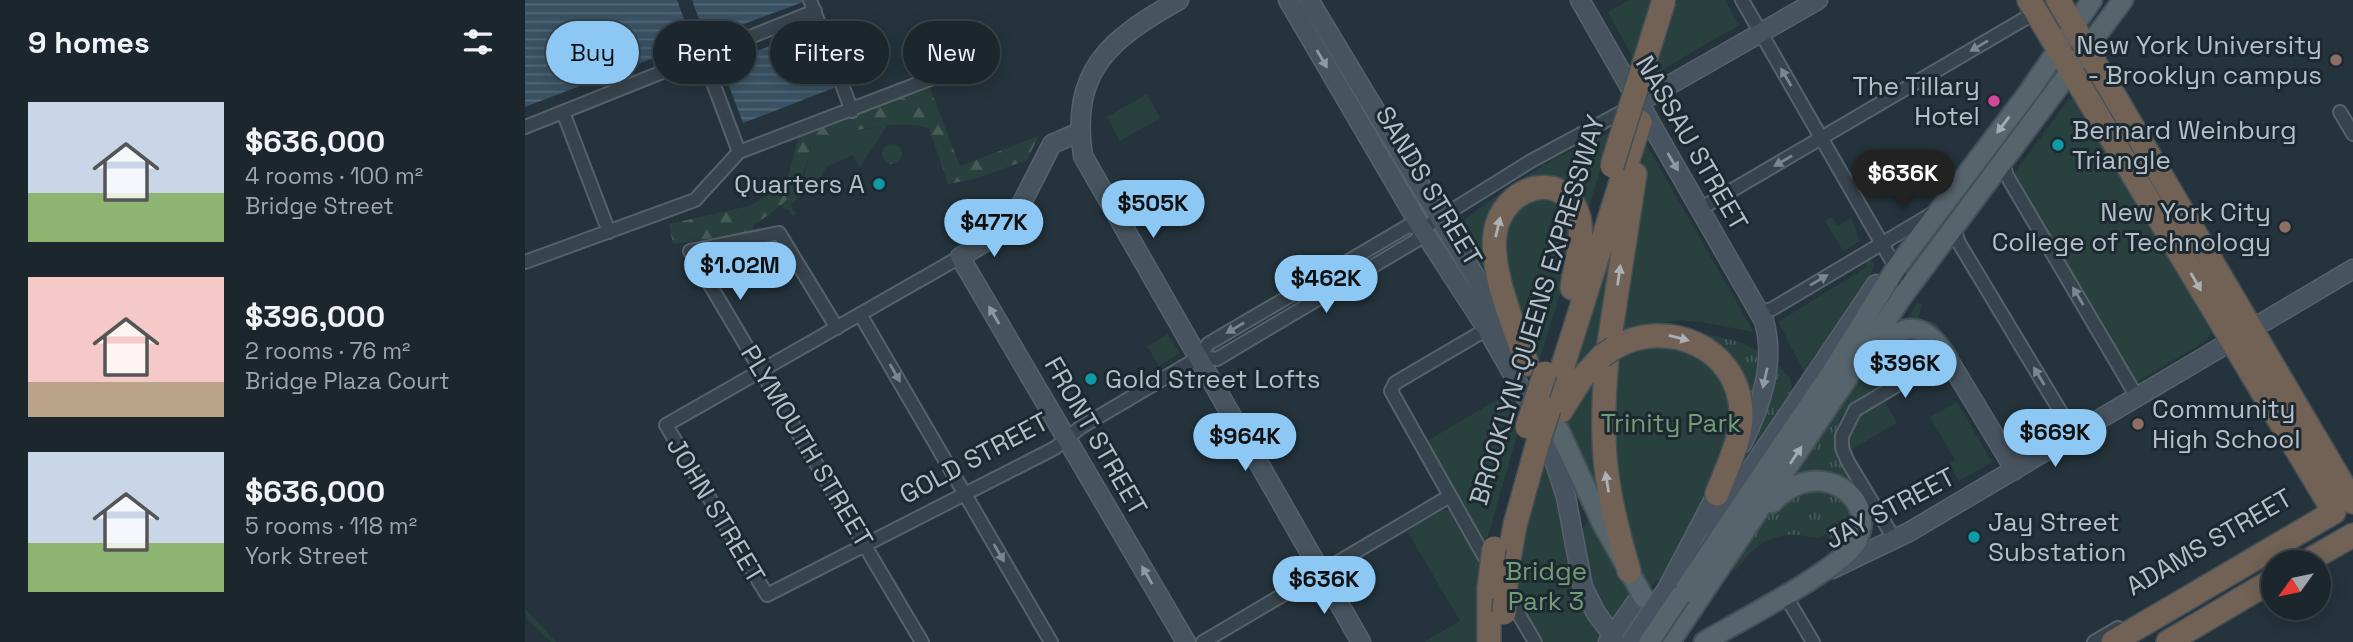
<!DOCTYPE html>
<meta charset="utf-8">
<style>
body{margin:0;font-family:"Space Grotesk",sans-serif;background:#252e35;color:#f1f3f6;height:100vh;display:flex;flex-direction:column;font-size:26px;white-space:nowrap}
*{box-sizing:border-box;margin:0}
p{font-size:23px;color:#a0a5aa}
.icon{flex:none;width:38px;height:38px;fill:none;stroke:currentColor;stroke-width:2;stroke-linecap:round;stroke-linejoin:round}
.map{position:relative;flex:1;overflow:hidden}
.sheet{display:flex;flex-direction:column;background:#1c262d;width:525px}
.sheet>*{flex:none}
.guide{position:absolute;left:21px;top:21px;width:665px;height:63px;display:flex;gap:14px}
.needle{width:46px;rotate:237deg}
.buttons{position:absolute;left:1736px;top:550px;display:grid;gap:14px}
.buttons a{display:grid;place-items:center;width:70px;height:70px;border-radius:50%;background:#1c262d;box-shadow:0 4px 18px #0003,0 0 0 2px #3a4349;font-size:35px}
.price{position:absolute;translate:-50% -60px;padding:0 16px;border-radius:24px;background:#8dc8f4;color:#111;font-size:23px;line-height:46px;filter:drop-shadow(0 2px 4px #0008)}
.price::after{content:'';position:absolute;left:50%;top:42px;width:21px;height:16px;margin-left:-10px;background:inherit;clip-path:polygon(0 0,100% 0,50% 100%)}
.price.active{background:#222;color:#fff}
ul{padding:0;list-style:none}
li{display:flex;align-items:center;gap:21px;height:175px;padding:0 28px}
li span{display:grid;place-items:center;flex:none;width:196px;height:140px;border-radius:0px;color:#555}
li>.icon{margin-inline-start:auto}
span .icon{width:84px;height:84px;fill:#fffc;stroke-width:1}
li b{font-size:30px}
h2{display:flex;justify-content:space-between;align-items:center;height:84px;padding:0 28px;font-size:30px}
.pill{padding:0 24px;border-radius:32px;background:#1c262d;box-shadow:0 4px 18px #0003,0 0 0 2px #3a4349;font-size:24px;line-height:63px}
.pill.active{background:#8dc8f4;color:#111}
main{display:flex;flex:1;min-height:0}
.map>svg:first-child{display:block}
.grass{fill:url(#grass-tufts)}
.forest{fill:url(#forest-firs)}
.green{fill:#29413e}
.water{fill:url(#water-rules)}
.lines{fill:none;stroke-linecap:round;stroke-linejoin:round}
.street-casing{stroke:#56626a;stroke-width:16}
.secondary-casing{stroke:#56626a;stroke-width:21}
.primary-casing{stroke:#445058;stroke-width:23}
.highway-casing{stroke:#434f57;stroke-width:26}
.street{stroke:#38444d;stroke-width:12}
.secondary{stroke:#47545f;stroke-width:18}
.primary{stroke:#56646c;stroke-width:19}
.highway{stroke:#726256;stroke-width:23}
.rail-casing{stroke:#5a6973;stroke-width:5}
.rail{stroke:#1d2931;stroke-width:2.5;stroke-dasharray:8;stroke-linecap:butt}
.secondary-bridge-casing{stroke:#56626a;stroke-width:21;stroke-linecap:butt}
.primary-bridge-casing{stroke:#445058;stroke-width:23;stroke-linecap:butt}
.highway-bridge-casing{stroke:#434f57;stroke-width:26;stroke-linecap:butt}
.secondary-bridge{stroke:#47545f;stroke-width:18}
.primary-bridge{stroke:#56646c;stroke-width:19}
.highway-bridge{stroke:#726256;stroke-width:23}
.oneway{fill:#7c8891}
.oneway2{fill:#8e9aa3}
.oneway3{fill:#a1adb6}
.oneway4{fill:#aab1b7}
.education-dot{fill:#8d6e63;stroke:#1d2931;stroke-width:2.5}
.hotel-dot{fill:#d1479c;stroke:#1d2931;stroke-width:2.5}
.culture-dot{fill:#0f9aa8;stroke:#1d2931;stroke-width:2.5}
.labels{text-anchor:middle;stroke-width:6;stroke-linejoin:round;paint-order:stroke}
.poi-label{font-size:26px;fill:#b4bfc8;stroke:#1d2931;text-anchor:end}
.street-label{font-size:26px;fill:#b4bfc8;stroke:#1d2931}
.park-label{font-size:26px;fill:#739d75;stroke:#1d2931}
</style>
<main>
<section class="sheet">
<h2>9 homes<svg class="icon" aria-label="filters" viewBox="0 0 24 24"><path d="M4 7h16M4 17h16"/><circle cx="9" cy="7" r="2"/><circle cx="15" cy="17" r="2"/></svg></h2>
<ul>
<li><span style="background:linear-gradient(#c9d6e8 65%,#8fb573 0)"><svg class="icon" aria-label="home" viewBox="0 0 24 24"><path d="M3 11l9-7 9 7M6 9v11h12V9"/></svg></span><div><b>$636,000</b><p>4 rooms · 100 m²</p><p>Bridge Street</p></div></li>
<li><span style="background:linear-gradient(#f6c9c9 75%,#b9a48a 0)"><svg class="icon" aria-label="home" viewBox="0 0 24 24"><path d="M3 11l9-7 9 7M6 9v11h12V9"/></svg></span><div><b>$396,000</b><p>2 rooms · 76 m²</p><p>Bridge Plaza Court</p></div></li>
<li><span style="background:linear-gradient(#c9d6e8 65%,#8fb573 0)"><svg class="icon" aria-label="home" viewBox="0 0 24 24"><path d="M3 11l9-7 9 7M6 9v11h12V9"/></svg></span><div><b>$636,000</b><p>5 rooms · 118 m²</p><p>York Street</p></div></li>
</ul>
</section>
<div class="map">
<svg width="1828" height="642" viewBox="0 0 1828 642">
<defs>
<pattern id="grass-tufts" width="24" height="20" patternUnits="userSpaceOnUse" patternTransform="scale(1.75)"><rect width="24" height="20" fill="#29413e"/><path d="M3 7l-1-3M5 7V3M7 7l1-3M15 17l-1-3M17 17v-4M19 17l1-3" fill="none" stroke="#465b58"/></pattern>
<pattern id="forest-firs" width="22" height="20" patternUnits="userSpaceOnUse" patternTransform="scale(1.75)"><rect width="22" height="20" fill="#29413e"/><path d="M5 1l3.5 6h-7zM16 11l3.5 6h-7z" fill="#465b58"/></pattern>
<pattern id="water-rules" width="6" height="5" patternUnits="userSpaceOnUse" patternTransform="scale(1.75)"><rect width="6" height="5" fill="#395263"/><path d="M0 2.5h6" fill="none" stroke="#536978"/></pattern>
</defs>
<rect width="100%" height="100%" fill="#25333c"/>
<path class="grass" d="M357 154a10 10 0 1 1 20 0a10 10 0 1 1-20 0Z
M1169 331 1215 342 1235 352 1223 420Z
M1253 365 1265 378 1267 389 1220 458Z
M1315 399 1321 409C1297 443 1319 472 1337 502 1314 481 1307 468 1274 474L1271 470Z
M1279 487 1316 494 1330 519 1320 540 1311 547 1301 534C1290 540 1284 536 1273 535 1245 533 1226 548 1211 570L1207 567 1249 507Z
M0 609 31 642H26L2 619Z"/>
<path class="forest" d="M405 88 435 166 514 136 502 160 450 179 423 184 404 128C364 118 325 132 286 144 277 189 266 202 228 225L229 232 148 244 144 224 224 206 261 185 274 135Z"/>
<path class="green" d="M1104 0H1200L1214 25 1120 80 1083 12Z
M622 94 635 118 595 141 582 117Z
M1544 99H1550L1686 332 1682 340 1612 382 1607 379 1488 175Z
M363 125 335 167 328 155 301 167 294 183 265 204 271 214 267 216 263 209 256 208 279 179 286 144 325 132Z
M1087 132 1060 219 1049 196 977 199 981 315 930 227C979 189 1029 155 1087 132Z
M1120 142 1226 327 1228 332C1166 321 1153 311 1091 339Z
M1023 196 1045 213V262L1014 361 997 313 991 314 975 249 990 203Z
M1307 217 1313 226 1326 218 1335 241 1318 251 1300 221Z
M1088 242 1078 347 1053 372 1048 369Z
M1344 257 1349 264 1346 274 1279 371 1253 322 1342 267 1341 261Z
M1392 303 1397 304 1393 319 1412 323 1420 338 1411 330 1380 323Z
M643 334 655 353 634 366 622 346Z
M1392 334 1408 356 1319 410 1314 402 1368 339Z
M1108 345 1178 350 1210 402 1197 470 1137 583 1131 580 1125 589 1113 566 1089 494 1088 355Z
M1076 364V498L1036 425Z
M991 389 1000 407 961 543 900 442Z
M1359 400 1372 423 1324 451 1322 447 1331 417Z
M1432 402 1467 462 1434 481 1424 464 1430 460 1405 417Z
M1023 457 1077 634 1074 642H1019L991 594 998 539Z
M918 510 924 511 958 568 955 642H899L935 621 882 531Z
M1066 516 1107 593 1087 621 1065 590 1053 536Z"/>
<path class="water" d="M0 0H152L168 43 0 107Z
M167 0H277L278 2 181 38Z
M286 30 309 88 218 123 196 65Z"/>
<g class="lines">
<g class="street-casing">
<path id="street" d="M285 0 327 111
M1217 0 1383 289
M178 56 214 152
M38 112 84 232
M1815 112 1828 134
M0 127 290 11
M1478 163 1482 176 1612 397
M1175 209 1501 18 1508 7
M1429 229 1434 243 1549 434
M435 257 141 425 242 595 530 448 556 427 675 357 683 344 883 226 897 229
M0 262 170 200 214 152 413 76
M1235 312 1247 309 1410 212
M335 314 526 642
M312 328 254 233 165 251 397 642
M675 357 692 359 892 240 897 229 1006 161 1106 107
M1370 540 1323 462 1317 448V436L1330 410 1416 359H1423
M959 556 866 391 870 383 962 329
M1260 595 1288 642
M990 608 1010 642
M678 642 925 496
M1569 642 1593 628"/>
</g>
<g class="secondary-casing">
<path id="secondary" d="M654 0C585 39 545 70 558 156L836 642
M763 0 897 229 962 329 1002 399
M784 0 984 333
M1055 0 1239 321C1251 363 1236 406 1217 444
M1113 103 1293 0
M555 132 527 144 484 228 435 257 661 642
M1423 359 1490 470
M1026 450 1041 497 1058 587 1071 613 1091 640
M1187 527 1351 284
M1307 569 1384 532 1828 269
M1143 587 1197 484
M1083 642 1117 594"/>
</g>
<g class="primary-casing">
<path id="primary" d="M1352 350C1381 318 1402 324 1423 359
M1034 430 1077 523 1119 598
M1155 596 1310 367 1371 268 1503 93 1567 0
M1145 642 1377 297 1598 0
M1179 642C1212 622 1315 570 1331 542 1356 498 1292 453 1247 503"/>
</g>
<g class="highway-casing">
<path id="highway" d="M1504 0 1809 512 1588 642
M1533 0 1828 502
M1084 343 1110 174
M1089 348C1141 317 1214 347 1216 412 1217 440 1201 469 1192 494
M1082 359C1074 445 1080 490 1104 571
M1002 364C990 328 965 272 970 234 976 186 1040 166 1054 218 1059 240 1050 266 1047 288
M1029 394 1115 122
M1036 411 1056 379 1077 356
M1781 562 1828 535
M982 570 990 525 1012 446
M964 588V642
M1643 642 1748 580"/>
</g>
<use href="#street" class="street"/>
<use href="#secondary" class="secondary"/>
<use href="#primary" class="primary"/>
<use href="#highway" class="highway"/>
<g class="rail-casing">
<path id="rail" d="M1111 642 1146 590
M1132 642 1160 600"/>
</g>
<use href="#rail" class="rail"/>
<g class="secondary-bridge-casing">
<path id="secondary-bridge" d="M1106 642 1143 587"/>
</g>
<g class="primary-bridge-casing">
<path id="primary-bridge" d="M1124 642 1155 596"/>
</g>
<g class="highway-bridge-casing">
<path id="highway-bridge" d="M1087 166 1139 0
M1077 356 1089 348
M1002 427 1020 373
M1012 446 1024 409
M964 588 969 548
M979 613 982 570"/>
</g>
<use href="#secondary-bridge" class="secondary-bridge"/>
<use href="#primary-bridge" class="primary-bridge"/>
<use href="#highway-bridge" class="highway-bridge"/>
</g>
<defs><path id="oneway-solid" d="M-6-.8H1V-3.2L6.5 0L1 3.2V.8H-6Z" transform="scale(1.75)"/></defs>
<g class="oneway">
<use href="#oneway-solid" transform="translate(1454 46) rotate(149)"/>
<use href="#oneway-solid" transform="translate(1261 77) rotate(-120)"/>
<use href="#oneway-solid" transform="translate(1258 161) rotate(150)"/>
<use href="#oneway-solid" transform="translate(1294 280) rotate(-31)"/>
<use href="#oneway-solid" transform="translate(1553 296) rotate(-121)"/>
<use href="#oneway-solid" transform="translate(710 328) rotate(150)"/>
<use href="#oneway-solid" transform="translate(370 373) rotate(60)"/>
<use href="#oneway-solid" transform="translate(1514 376) rotate(-121)"/>
<use href="#oneway-solid" transform="translate(474 553) rotate(60)"/>
</g>
<g class="oneway2">
<use href="#oneway-solid" transform="translate(797 59) rotate(60)"/>
<use href="#oneway-solid" transform="translate(1148 162) rotate(59)"/>
<use href="#oneway-solid" transform="translate(469 315) rotate(-120)"/>
<use href="#oneway-solid" transform="translate(1240 378) rotate(103)"/>
<use href="#oneway-solid" transform="translate(622 575) rotate(-120)"/>
</g>
<g class="oneway3">
<use href="#oneway-solid" transform="translate(1478 125) rotate(127)"/>
<use href="#oneway-solid" transform="translate(1271 455) rotate(-56)"/>
</g>
<g class="oneway4">
<use href="#oneway-solid" transform="translate(973 227) rotate(-77)"/>
<use href="#oneway-solid" transform="translate(1094 275) rotate(-82)"/>
<use href="#oneway-solid" transform="translate(1671 282) rotate(60)"/>
<use href="#oneway-solid" transform="translate(1154 338) rotate(14)"/>
<use href="#oneway-solid" transform="translate(1082 482) rotate(-99)"/>
</g>
<g class="education-dot">
<circle cx="1811" cy="60" r="7"/>
<circle cx="1760" cy="227" r="7"/>
<circle cx="1613" cy="424" r="7"/>
</g>
<circle class="hotel-dot" cx="1469" cy="101" r="7"/>
<g class="culture-dot">
<circle cx="1533" cy="145" r="7"/>
<circle cx="354" cy="184" r="7"/>
<circle cx="566" cy="379" r="7"/>
<circle cx="1449" cy="537" r="7"/>
</g>
<g class="labels">
<g class="poi-label">
<text x="1797" y="54">New York University<tspan x="1797" dy="30">- Brooklyn campus</tspan></text>
<text x="1455" y="95">The Tillary<tspan x="1455" dy="30">Hotel</tspan></text>
<text x="1547" y="139" text-anchor="start">Bernard Weinburg<tspan x="1547" dy="30">Triangle</tspan></text>
<text x="340" y="193">Quarters A</text>
<text x="1746" y="221">New York City<tspan x="1746" dy="30">College of Technology</tspan></text>
<text x="580" y="388" text-anchor="start">Gold Street Lofts</text>
<text x="1627" y="418" text-anchor="start">Community<tspan x="1627" dy="30">High School</tspan></text>
<text x="1463" y="531" text-anchor="start">Jay Street<tspan x="1463" dy="30">Substation</tspan></text>
</g>
<g class="street-label">
<text transform="translate(1167 143) rotate(60)" y="9">NASSAU STREET</text>
<text transform="translate(904 186) rotate(59)" y="9">SANDS STREET</text>
<text transform="translate(1012 310) rotate(-73)" y="9">BROOKLYN-QUEENS EXPRESSWAY</text>
<text transform="translate(571 436) rotate(60)" y="9">FRONT STREET</text>
<text transform="translate(282 446) rotate(59)" y="9">PLYMOUTH STREET</text>
<text transform="translate(449 458) rotate(-28)" y="9">GOLD STREET</text>
<text transform="translate(1365 508) rotate(-28)" y="9">JAY STREET</text>
<text transform="translate(191 510) rotate(59)" y="9">JOHN STREET</text>
<text transform="translate(1684 542) rotate(-30)" y="9">ADAMS STREET</text>
</g>
<g class="park-label">
<text x="1146" y="432">Trinity Park</text>
<text x="1021" y="580">Bridge<tspan x="1021" dy="30">Park 3</tspan></text>
</g>
</g>
</svg>
<div class="buttons">
<a><svg class="needle" viewBox="-14 -14 28 28"><path d="M0-13l5 13h-10z" fill="#e53935"/><path d="M0 13l5-13h-10z" fill="#a0a5aa"/></svg></a>
</div>
<b class="price active" style="left:1378px;top:210px">$636K</b>
<b class="price" style="left:628px;top:240px">$505K</b>
<b class="price" style="left:469px;top:259px">$477K</b>
<b class="price" style="left:215px;top:302px">$1.02M</b>
<b class="price" style="left:801px;top:315px">$462K</b>
<b class="price" style="left:1380px;top:400px">$396K</b>
<b class="price" style="left:1530px;top:469px">$669K</b>
<b class="price" style="left:720px;top:473px">$964K</b>
<b class="price" style="left:799px;top:616px">$636K</b>
<div class="guide">
<a class="pill active">Buy</a>
<a class="pill">Rent</a>
<a class="pill">Filters</a>
<a class="pill">New</a>
</div>
</div>
</main>
